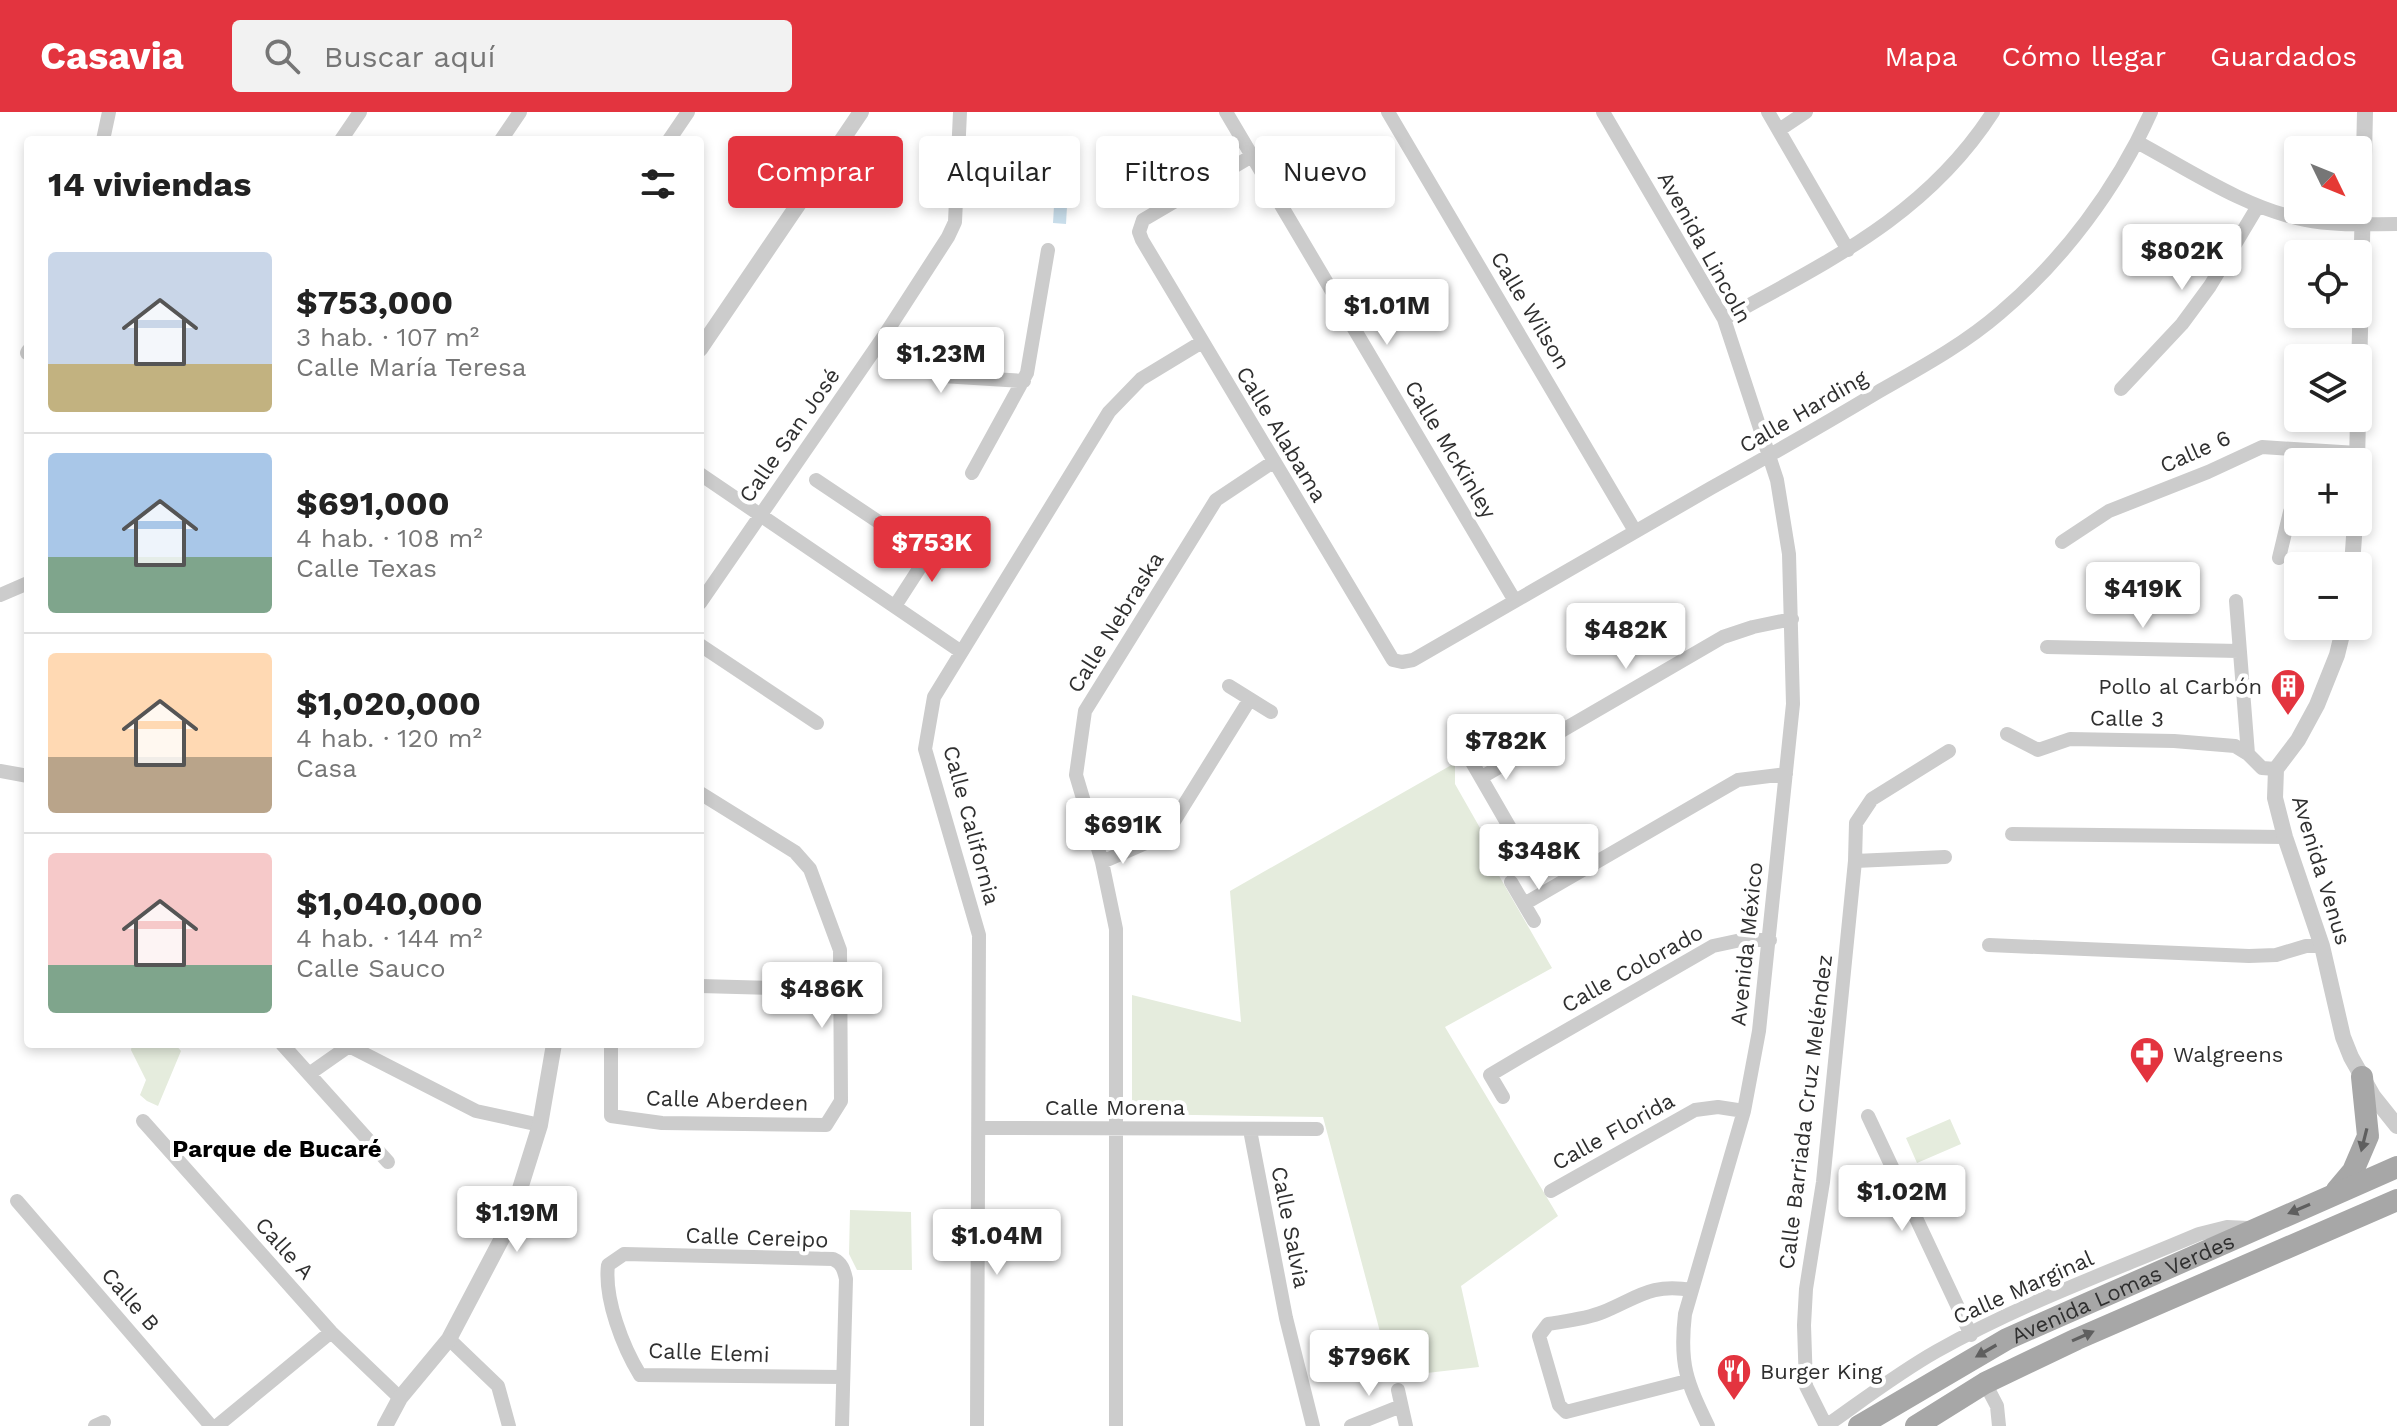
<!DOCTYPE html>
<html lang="es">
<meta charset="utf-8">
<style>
body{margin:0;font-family:"Work Sans",sans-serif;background:#f2f2f2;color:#222;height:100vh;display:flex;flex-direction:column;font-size:30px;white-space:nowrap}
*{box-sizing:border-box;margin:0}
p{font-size:26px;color:#767676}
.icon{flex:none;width:44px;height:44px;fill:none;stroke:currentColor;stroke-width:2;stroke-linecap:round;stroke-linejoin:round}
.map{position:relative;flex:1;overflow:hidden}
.panel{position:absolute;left:24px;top:24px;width:680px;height:912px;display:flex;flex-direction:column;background:#fff;border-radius:8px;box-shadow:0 4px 12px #0003}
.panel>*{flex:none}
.hud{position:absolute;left:728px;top:24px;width:760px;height:72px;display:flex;gap:16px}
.needle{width:52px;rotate:133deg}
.tools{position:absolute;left:2284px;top:24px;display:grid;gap:16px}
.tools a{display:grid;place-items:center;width:88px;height:88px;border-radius:8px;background:#fff;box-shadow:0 4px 12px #0003;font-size:40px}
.price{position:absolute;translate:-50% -68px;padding:0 18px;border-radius:8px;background:#fff;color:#222;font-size:26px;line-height:52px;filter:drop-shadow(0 2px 4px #0008)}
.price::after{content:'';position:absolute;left:50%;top:48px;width:24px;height:18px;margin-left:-12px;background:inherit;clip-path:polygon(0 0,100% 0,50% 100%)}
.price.current{background:#e3343f;color:#fff}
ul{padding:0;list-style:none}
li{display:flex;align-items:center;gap:24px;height:200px;padding:0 24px}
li+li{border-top:2px solid #e0e0e0}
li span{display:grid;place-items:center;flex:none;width:224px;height:160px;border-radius:8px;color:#555}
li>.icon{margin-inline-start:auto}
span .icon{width:96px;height:96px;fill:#fffc;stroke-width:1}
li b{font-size:34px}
h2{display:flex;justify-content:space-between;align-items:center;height:96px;padding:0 24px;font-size:34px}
.pill{padding:0 28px;border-radius:8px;background:#fff;box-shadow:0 4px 12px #0003;font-size:28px;line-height:72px}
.pill.current{background:#e3343f;color:#fff}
header{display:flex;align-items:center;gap:48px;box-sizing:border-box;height:112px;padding:0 40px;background:#e3343f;color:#fff}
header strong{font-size:38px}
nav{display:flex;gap:44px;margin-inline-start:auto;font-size:28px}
.search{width:560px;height:72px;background:#f2f2f2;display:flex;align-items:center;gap:20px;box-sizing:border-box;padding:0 28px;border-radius:8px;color:#767676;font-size:30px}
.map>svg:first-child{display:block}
.green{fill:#e5ecdd}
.water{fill:#c9deeb}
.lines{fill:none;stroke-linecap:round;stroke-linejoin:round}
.minor{stroke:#ccc;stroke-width:14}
.tertiary{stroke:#ccc;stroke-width:16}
.primary{stroke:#a7a7a7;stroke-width:22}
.oneway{fill:#5f5f5f}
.labels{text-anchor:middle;stroke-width:8;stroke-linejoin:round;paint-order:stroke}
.street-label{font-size:22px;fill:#2f2f2f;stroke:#fff}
.poi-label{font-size:22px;fill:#2f2f2f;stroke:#fff;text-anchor:start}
.neighbourhood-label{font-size:24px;font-weight:bold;fill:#000;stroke:#fff}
</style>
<header>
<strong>Casavia</strong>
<div class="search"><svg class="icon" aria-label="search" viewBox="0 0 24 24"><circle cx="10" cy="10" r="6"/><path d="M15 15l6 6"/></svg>Buscar aquí</div>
<nav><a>Mapa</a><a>Cómo llegar</a><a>Guardados</a></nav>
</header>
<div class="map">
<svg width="2397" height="1314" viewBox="0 0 2397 1314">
<rect width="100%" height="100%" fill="#fff"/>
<path class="green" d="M1455 651V672L1488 730 1482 734 1552 856 1445 915 1558 1104 1461 1174 1479 1255 1392 1265 1323 1005 1132 1002V883L1241 910 1230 779Z
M132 932H175L181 939 158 994 147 989 140 983 146 968 131 938Z
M1950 1007 1961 1032 1917 1051 1906 1026Z
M850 1098 911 1100 912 1158H857L849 1142Z"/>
<path class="water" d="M1055 77H1068L1066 112 1053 111Z"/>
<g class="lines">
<path class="minor" d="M1226 0 1515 489
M1388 0 1635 419
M1603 0 1724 207 1777 368 1789 442 1793 592 1759 919 1744 999 1685 1202C1679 1253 1687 1270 1708 1314
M1768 0 1848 138
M1779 18 1806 0
M103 28 109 0
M341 28 360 0
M501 28 520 0
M669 28 688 0
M2137 30C2191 59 2245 96 2305 108 2334 114 2367 112 2397 112
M1252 44 1143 108 1139 120 1142 128 1393 548 1402 550 1413 548C1512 491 1611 433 1711 376 1767 345 1823 313 1878 280 1920 256 1963 233 2000 201 2063 148 2117 76 2151 0
M1724 207C1828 149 1926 104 1993 0
M884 224 942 264 1024 269
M27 241 28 239
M2121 277 2182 212 2210 174 2258 94
M972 361 1027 261 1048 138
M700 362 960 539
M816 368 928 443
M2062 430 2109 399 2208 360 2262 335 2357 341
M2279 446 2290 400H2298
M0 483 28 471
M2236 489 2248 642 2262 656 2276 657
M700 491 884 224 948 125 955 110 960 0
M895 494 937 429
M700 533 817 611
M2047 535 2239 539
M1229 574 1271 600
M2007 622 2038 638 2070 627 2174 629 2235 634 2248 642
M1469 645 1510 716
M0 659 28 664
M1482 665 1723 525 1753 515 1792 507
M2012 722 2285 725
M1855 749 1945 745
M1102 750 1166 722 1250 587
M1511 770 1534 809
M1524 792 1738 668 1786 662
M1989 833 2249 844 2276 843 2306 834H2322
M700 874 841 878
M282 932 388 1050
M611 932V1004L662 1011 826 1013 841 989 840 838 810 757 795 740 700 681
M309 962 349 934 476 999 540 1013
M1503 985 1490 963 1522 944 1713 834 1741 828H1770
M1868 1004 1971 1223
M143 1009 331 1220 400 1286
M979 1016 1317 1017
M1250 1018 1286 1206 1313 1314
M1551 1079 1695 998 1718 995 1744 999
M17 1089 211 1314
M449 1227 498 1274 509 1314
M1687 1269 1566 1300 1559 1293 1539 1224 1548 1212C1566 1209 1586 1207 1603 1200 1639 1185 1651 1171 1692 1178
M1985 1271 1997 1294 1999 1314
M1398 1278 1406 1314
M95 1314 104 1310
M217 1314 331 1220
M842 1314 846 1167C844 1158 842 1151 833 1147L624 1142 608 1153C604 1187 623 1235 640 1263L842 1265
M977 1314 979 823 925 637 934 585 1109 300 1141 267 1202 230
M1116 1314V817L1102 750 1076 663 1085 599 1216 388 1273 350
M1351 1314 1401 1294
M1826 1314 1806 1274 1804 1213 1806 1177 1823 1070 1855 749 1856 711 1872 687 1949 639
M1826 1314C1863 1288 1898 1261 1937 1239 2020 1192 2112 1159 2199 1122L2227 1115 2249 1116"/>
<path class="tertiary" d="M700 237 861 0
M2357 350 2365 0
M2352 454 2355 410
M2344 514 2337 543 2317 593 2298 628 2276 657 2275 686 2285 725 2322 834 2343 925 2351 945 2373 984 2397 1014
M385 1314 400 1286 449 1227 508 1115 540 1013 554 932"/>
<g class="primary">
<path d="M2337 1078 2353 1059 2368 1024 2362 965"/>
<path id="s1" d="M1859 1314 2007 1227 2397 1055"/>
<path d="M1916 1314 1985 1271 2077 1227 2397 1088"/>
</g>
</g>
<defs><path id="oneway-solid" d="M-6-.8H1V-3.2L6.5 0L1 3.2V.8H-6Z" transform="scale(2)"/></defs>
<g class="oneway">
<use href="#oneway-solid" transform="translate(2364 1028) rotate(104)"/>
<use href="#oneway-solid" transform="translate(2299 1097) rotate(157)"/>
<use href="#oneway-solid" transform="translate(2083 1224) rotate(-24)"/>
<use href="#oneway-solid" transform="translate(1986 1239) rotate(150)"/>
</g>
<defs>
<g id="building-pin" transform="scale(1.8)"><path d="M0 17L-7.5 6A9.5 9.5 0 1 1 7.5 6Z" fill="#e3343f" stroke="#fff"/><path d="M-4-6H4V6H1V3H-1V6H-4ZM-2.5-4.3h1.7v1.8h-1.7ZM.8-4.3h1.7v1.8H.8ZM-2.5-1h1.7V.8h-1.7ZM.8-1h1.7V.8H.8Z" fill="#fff"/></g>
<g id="pharmacy-pin" transform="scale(1.8)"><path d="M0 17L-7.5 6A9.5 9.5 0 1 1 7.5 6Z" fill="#e3343f" stroke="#fff"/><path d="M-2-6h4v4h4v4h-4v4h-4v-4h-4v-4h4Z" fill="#fff"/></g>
<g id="restaurant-pin" transform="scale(1.8)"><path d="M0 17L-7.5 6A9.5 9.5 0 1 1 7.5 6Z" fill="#e3343f" stroke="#fff"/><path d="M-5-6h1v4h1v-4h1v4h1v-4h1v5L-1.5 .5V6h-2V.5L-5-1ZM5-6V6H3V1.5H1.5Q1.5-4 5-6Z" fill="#fff"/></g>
</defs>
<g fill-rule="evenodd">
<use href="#building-pin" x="2288" y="574"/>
<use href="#pharmacy-pin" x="2147" y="942"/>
<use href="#restaurant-pin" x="1734" y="1259"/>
</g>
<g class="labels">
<g class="street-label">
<text transform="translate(1705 135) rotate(61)" y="8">Avenida Lincoln</text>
<text transform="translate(1531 198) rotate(59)" y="8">Calle Wilson</text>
<text transform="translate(1803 299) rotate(-30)" y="8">Calle Harding</text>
<text transform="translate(1282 322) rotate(59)" y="8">Calle Alabama</text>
<text transform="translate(789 323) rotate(-55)" y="8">Calle San José</text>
<text transform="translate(1451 337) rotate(59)" y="8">Calle McKinley</text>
<text transform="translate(2195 339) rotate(-24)" y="8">Calle 6</text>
<text transform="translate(1115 510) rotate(-58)" y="8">Calle Nebraska</text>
<text transform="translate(2127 606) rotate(1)" y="8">Calle 3</text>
<text transform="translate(972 713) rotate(75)" y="8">Calle California</text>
<text transform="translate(2322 758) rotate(73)" y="8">Avenida Venus</text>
<text transform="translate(1746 832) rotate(-84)" y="8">Avenida México</text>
<text transform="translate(1632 856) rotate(-29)" y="8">Calle Colorado</text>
<text transform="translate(727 988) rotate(2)" y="8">Calle Aberdeen</text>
<text x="1115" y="1003">Calle Morena</text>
<text transform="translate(1805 1000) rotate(-83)" y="8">Calle Barriada Cruz Meléndez</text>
<text transform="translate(1613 1019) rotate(-29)" y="8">Calle Florida</text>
<text transform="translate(1291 1115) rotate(79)" y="8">Calle Salvia</text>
<text transform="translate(757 1125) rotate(2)" y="8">Calle Cereipo</text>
<text transform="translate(285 1136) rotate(48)" y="8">Calle A</text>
<text transform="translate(2023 1175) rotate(-24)" y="8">Calle Marginal</text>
<text dy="8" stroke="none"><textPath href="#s1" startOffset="298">Avenida Lomas Verdes</textPath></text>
<text transform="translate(131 1187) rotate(49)" y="8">Calle B</text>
<text transform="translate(709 1240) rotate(2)" y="8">Calle Elemi</text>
</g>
<g class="poi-label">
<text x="2262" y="582" text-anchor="end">Pollo al Carbón</text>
<text x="2173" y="950">Walgreens</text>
<text x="1760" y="1267">Burger King</text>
</g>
<g class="neighbourhood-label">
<text x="277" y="1045">Parque de Bucaré</text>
</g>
</g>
</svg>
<div class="tools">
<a><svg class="needle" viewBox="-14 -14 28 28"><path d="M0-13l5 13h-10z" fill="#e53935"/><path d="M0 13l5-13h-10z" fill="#767676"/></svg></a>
<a><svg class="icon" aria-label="locate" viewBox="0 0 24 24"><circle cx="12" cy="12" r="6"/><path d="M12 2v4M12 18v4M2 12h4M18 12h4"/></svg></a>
<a><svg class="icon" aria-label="layers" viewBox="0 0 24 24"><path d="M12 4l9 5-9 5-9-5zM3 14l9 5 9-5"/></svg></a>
<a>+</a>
<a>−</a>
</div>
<b class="price" style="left:2182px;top:180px">$802K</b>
<b class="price" style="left:1387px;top:235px">$1.01M</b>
<b class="price" style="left:941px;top:283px">$1.23M</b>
<b class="price current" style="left:932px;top:472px">$753K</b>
<b class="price" style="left:2143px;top:518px">$419K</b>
<b class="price" style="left:1626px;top:559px">$482K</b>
<b class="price" style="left:1506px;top:670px">$782K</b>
<b class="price" style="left:1123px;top:754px">$691K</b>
<b class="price" style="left:1539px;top:780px">$348K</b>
<b class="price" style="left:822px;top:918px">$486K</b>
<b class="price" style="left:1902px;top:1121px">$1.02M</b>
<b class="price" style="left:517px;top:1142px">$1.19M</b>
<b class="price" style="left:997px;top:1165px">$1.04M</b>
<b class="price" style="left:1369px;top:1286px">$796K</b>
<div class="hud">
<a class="pill current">Comprar</a>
<a class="pill">Alquilar</a>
<a class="pill">Filtros</a>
<a class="pill">Nuevo</a>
</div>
<section class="panel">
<h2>14 viviendas<svg class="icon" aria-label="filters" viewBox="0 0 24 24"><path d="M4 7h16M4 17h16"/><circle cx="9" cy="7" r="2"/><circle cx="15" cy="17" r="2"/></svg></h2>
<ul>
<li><span style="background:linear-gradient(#c9d6e8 70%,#c2b280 0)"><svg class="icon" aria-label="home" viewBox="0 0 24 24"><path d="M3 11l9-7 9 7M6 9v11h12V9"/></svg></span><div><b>$753,000</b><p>3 hab. · 107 m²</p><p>Calle María Teresa</p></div></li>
<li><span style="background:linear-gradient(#a9c7e8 65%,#7fa58c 0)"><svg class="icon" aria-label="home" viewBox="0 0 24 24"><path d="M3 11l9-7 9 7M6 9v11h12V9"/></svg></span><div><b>$691,000</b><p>4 hab. · 108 m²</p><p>Calle Texas</p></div></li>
<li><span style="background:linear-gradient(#ffd9b3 65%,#b9a48a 0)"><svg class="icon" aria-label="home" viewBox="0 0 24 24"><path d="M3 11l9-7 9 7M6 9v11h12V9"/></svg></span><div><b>$1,020,000</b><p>4 hab. · 120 m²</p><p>Casa</p></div></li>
<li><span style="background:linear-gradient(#f6c9c9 70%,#7fa58c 0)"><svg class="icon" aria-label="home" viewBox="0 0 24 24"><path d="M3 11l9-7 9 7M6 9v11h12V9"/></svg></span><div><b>$1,040,000</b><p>4 hab. · 144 m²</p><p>Calle Sauco</p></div></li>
</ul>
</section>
</div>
